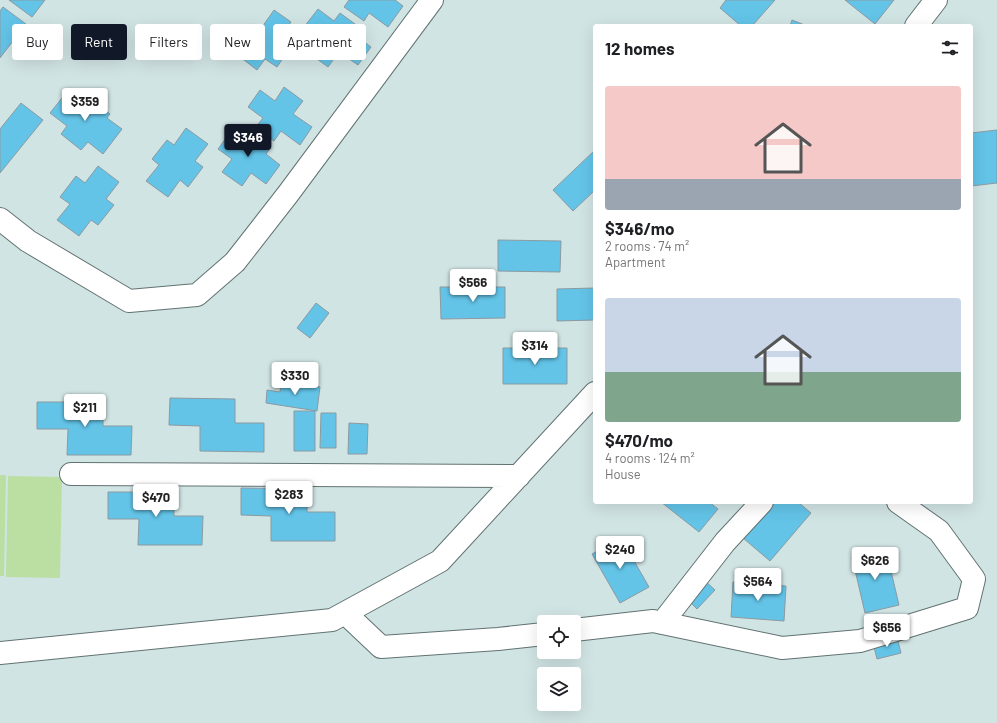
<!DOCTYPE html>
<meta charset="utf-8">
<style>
body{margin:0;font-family:Barlow,sans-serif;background:#f6f6f6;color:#202124;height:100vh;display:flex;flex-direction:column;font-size:15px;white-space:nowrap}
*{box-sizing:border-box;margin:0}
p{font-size:13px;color:#757577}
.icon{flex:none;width:22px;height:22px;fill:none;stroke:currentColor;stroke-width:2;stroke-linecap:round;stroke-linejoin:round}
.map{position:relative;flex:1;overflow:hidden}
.details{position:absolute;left:593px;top:24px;width:380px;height:480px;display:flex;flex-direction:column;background:#fff;border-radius:4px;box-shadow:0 4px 16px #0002}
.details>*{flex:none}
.top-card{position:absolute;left:12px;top:24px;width:380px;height:36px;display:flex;gap:8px}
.buttons{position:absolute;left:537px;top:615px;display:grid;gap:8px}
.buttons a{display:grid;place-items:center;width:44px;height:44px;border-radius:4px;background:#fff;box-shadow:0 4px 16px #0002;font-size:20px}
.price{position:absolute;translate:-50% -34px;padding:0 9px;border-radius:4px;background:#fff;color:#222;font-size:13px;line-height:26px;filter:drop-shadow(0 1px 2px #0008)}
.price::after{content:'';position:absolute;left:50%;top:24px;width:12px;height:9px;margin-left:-6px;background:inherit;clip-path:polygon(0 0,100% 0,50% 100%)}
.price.current{background:#111827;color:#fff}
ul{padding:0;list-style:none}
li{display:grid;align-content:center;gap:8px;height:212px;padding:0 12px}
li span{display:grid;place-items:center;height:124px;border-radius:4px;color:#555}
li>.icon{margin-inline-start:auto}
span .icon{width:72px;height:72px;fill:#fffc;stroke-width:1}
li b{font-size:17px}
h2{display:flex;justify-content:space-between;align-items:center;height:48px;padding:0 12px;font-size:17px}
.chip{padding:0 14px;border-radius:4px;background:#fff;box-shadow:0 4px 16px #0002;font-size:14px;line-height:36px}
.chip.current{background:#111827;color:#fff}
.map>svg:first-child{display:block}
.green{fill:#bbdea2}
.building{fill:#63c4e8;stroke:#8b9aa1}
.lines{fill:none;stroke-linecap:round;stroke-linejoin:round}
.minor-casing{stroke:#617271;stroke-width:24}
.minor{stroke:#fff;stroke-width:22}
</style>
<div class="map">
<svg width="997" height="723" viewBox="0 0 997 723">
<rect width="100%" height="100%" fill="#d1e4e4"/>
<path class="green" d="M0 475H6L4 576H0Z
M8 476 62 477 60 578 6 577Z"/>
<path class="building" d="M9 0H45L32 17Z
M349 0H395L403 6 388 27 369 13 364 21 344 7Z
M726 0H775L752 26H741L720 8Z
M845 0H894L875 24Z
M3 7 26 24 0 58V11Z
M318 9 334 21 340 13 359 27 354 34 371 47 358 65 339 52 328 67 309 53 319 38 304 27Z
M274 10 291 22 277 42 288 51 277 67 265 59 257 70 240 57 248 46 240 40 252 24 260 30Z
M792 20 807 26H790Z
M284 87 303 101 293 114 312 127 300 145 281 131 274 141 255 128 263 118 248 107 260 90 275 101Z
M70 88 87 102 90 98 110 114 107 118 122 129 103 154 88 142 81 150 61 134 67 126 50 113Z
M21 103 43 120 0 173V129Z
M186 128 208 144 195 161 203 167 188 187 180 180 168 197 146 181 159 165 152 159 167 140 174 145Z
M232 130 247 140 252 133 271 147 266 154 280 165 266 184 251 173 242 186 222 172 232 159 218 149Z
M997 130V183L971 186V133Z
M595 150V190L573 211 553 190Z
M98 166 119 182 106 199 114 205 98 225 91 220 79 236 57 220 70 204 60 197 76 176 85 183Z
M498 240 561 241 560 272 498 271Z
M440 287H505V318L441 319Z
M595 288V320L557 321V289Z
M316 303 329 313 310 338 297 328Z
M503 348H567V384H503Z
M281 381 320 387 317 411 266 403 267 390 280 392Z
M170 398 235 399V423H264V452L200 451V426L169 425Z
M37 402H103V426H132L131 455H67L68 429H37Z
M294 411H315V451H294Z
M321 413H336V448H320Z
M349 423 368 424 367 454H348Z
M241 488 307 489V512H335V541H271V516L241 515Z
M108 492H174V516H203L202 545H138L139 519H108Z
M661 502H709L718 509 699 532Z
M773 502H798L811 513 770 561 743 538Z
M621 538 649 587 620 603 592 554Z
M886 550 899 605 865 613 852 557Z
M703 579 715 590 697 609 685 597Z
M733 582 786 586 784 621 731 617Z
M897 637 901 653 877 659 873 643Z"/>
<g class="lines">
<g class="minor-casing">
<path id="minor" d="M916 26 936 0
M0 219 28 241 129 301 197 295 235 262 288 194 432 0
M71 474 519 476
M345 613 381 647 498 639 544 634
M662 623 725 542 762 502
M574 630 653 621 782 648 860 641 967 608 974 579 939 531 898 502
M0 653 332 620 440 561 595 393"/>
</g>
<use href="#minor" class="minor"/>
</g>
</svg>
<div class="buttons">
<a><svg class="icon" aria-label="locate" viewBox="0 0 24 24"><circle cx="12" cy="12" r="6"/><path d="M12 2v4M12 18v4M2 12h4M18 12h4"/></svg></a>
<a><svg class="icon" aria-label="layers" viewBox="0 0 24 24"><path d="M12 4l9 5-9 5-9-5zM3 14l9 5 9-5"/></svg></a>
</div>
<b class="price" style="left:85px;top:122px">$359</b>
<b class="price current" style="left:248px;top:158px">$346</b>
<b class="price" style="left:473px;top:303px">$566</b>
<b class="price" style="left:535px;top:366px">$314</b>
<b class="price" style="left:295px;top:396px">$330</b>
<b class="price" style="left:85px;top:428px">$211</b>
<b class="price" style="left:289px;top:515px">$283</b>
<b class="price" style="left:156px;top:518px">$470</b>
<b class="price" style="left:620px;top:570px">$240</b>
<b class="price" style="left:875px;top:581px">$626</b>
<b class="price" style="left:758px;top:602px">$564</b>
<b class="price" style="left:887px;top:648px">$656</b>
<div class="top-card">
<a class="chip">Buy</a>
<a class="chip current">Rent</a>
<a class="chip">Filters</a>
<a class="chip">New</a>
<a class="chip">Apartment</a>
</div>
<section class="details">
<h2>12 homes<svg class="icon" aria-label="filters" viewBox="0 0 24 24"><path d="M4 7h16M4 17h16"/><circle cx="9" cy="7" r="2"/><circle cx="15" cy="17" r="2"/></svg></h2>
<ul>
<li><span style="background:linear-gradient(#f6c9c9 75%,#9aa5b1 0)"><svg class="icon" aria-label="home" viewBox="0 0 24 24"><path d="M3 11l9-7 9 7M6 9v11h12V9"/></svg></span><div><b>$346/mo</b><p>2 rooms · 74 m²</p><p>Apartment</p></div></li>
<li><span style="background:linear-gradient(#c9d6e8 60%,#7fa58c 0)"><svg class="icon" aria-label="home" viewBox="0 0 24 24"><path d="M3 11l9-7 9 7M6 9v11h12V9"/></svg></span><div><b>$470/mo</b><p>4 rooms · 124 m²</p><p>House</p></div></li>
</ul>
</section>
</div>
